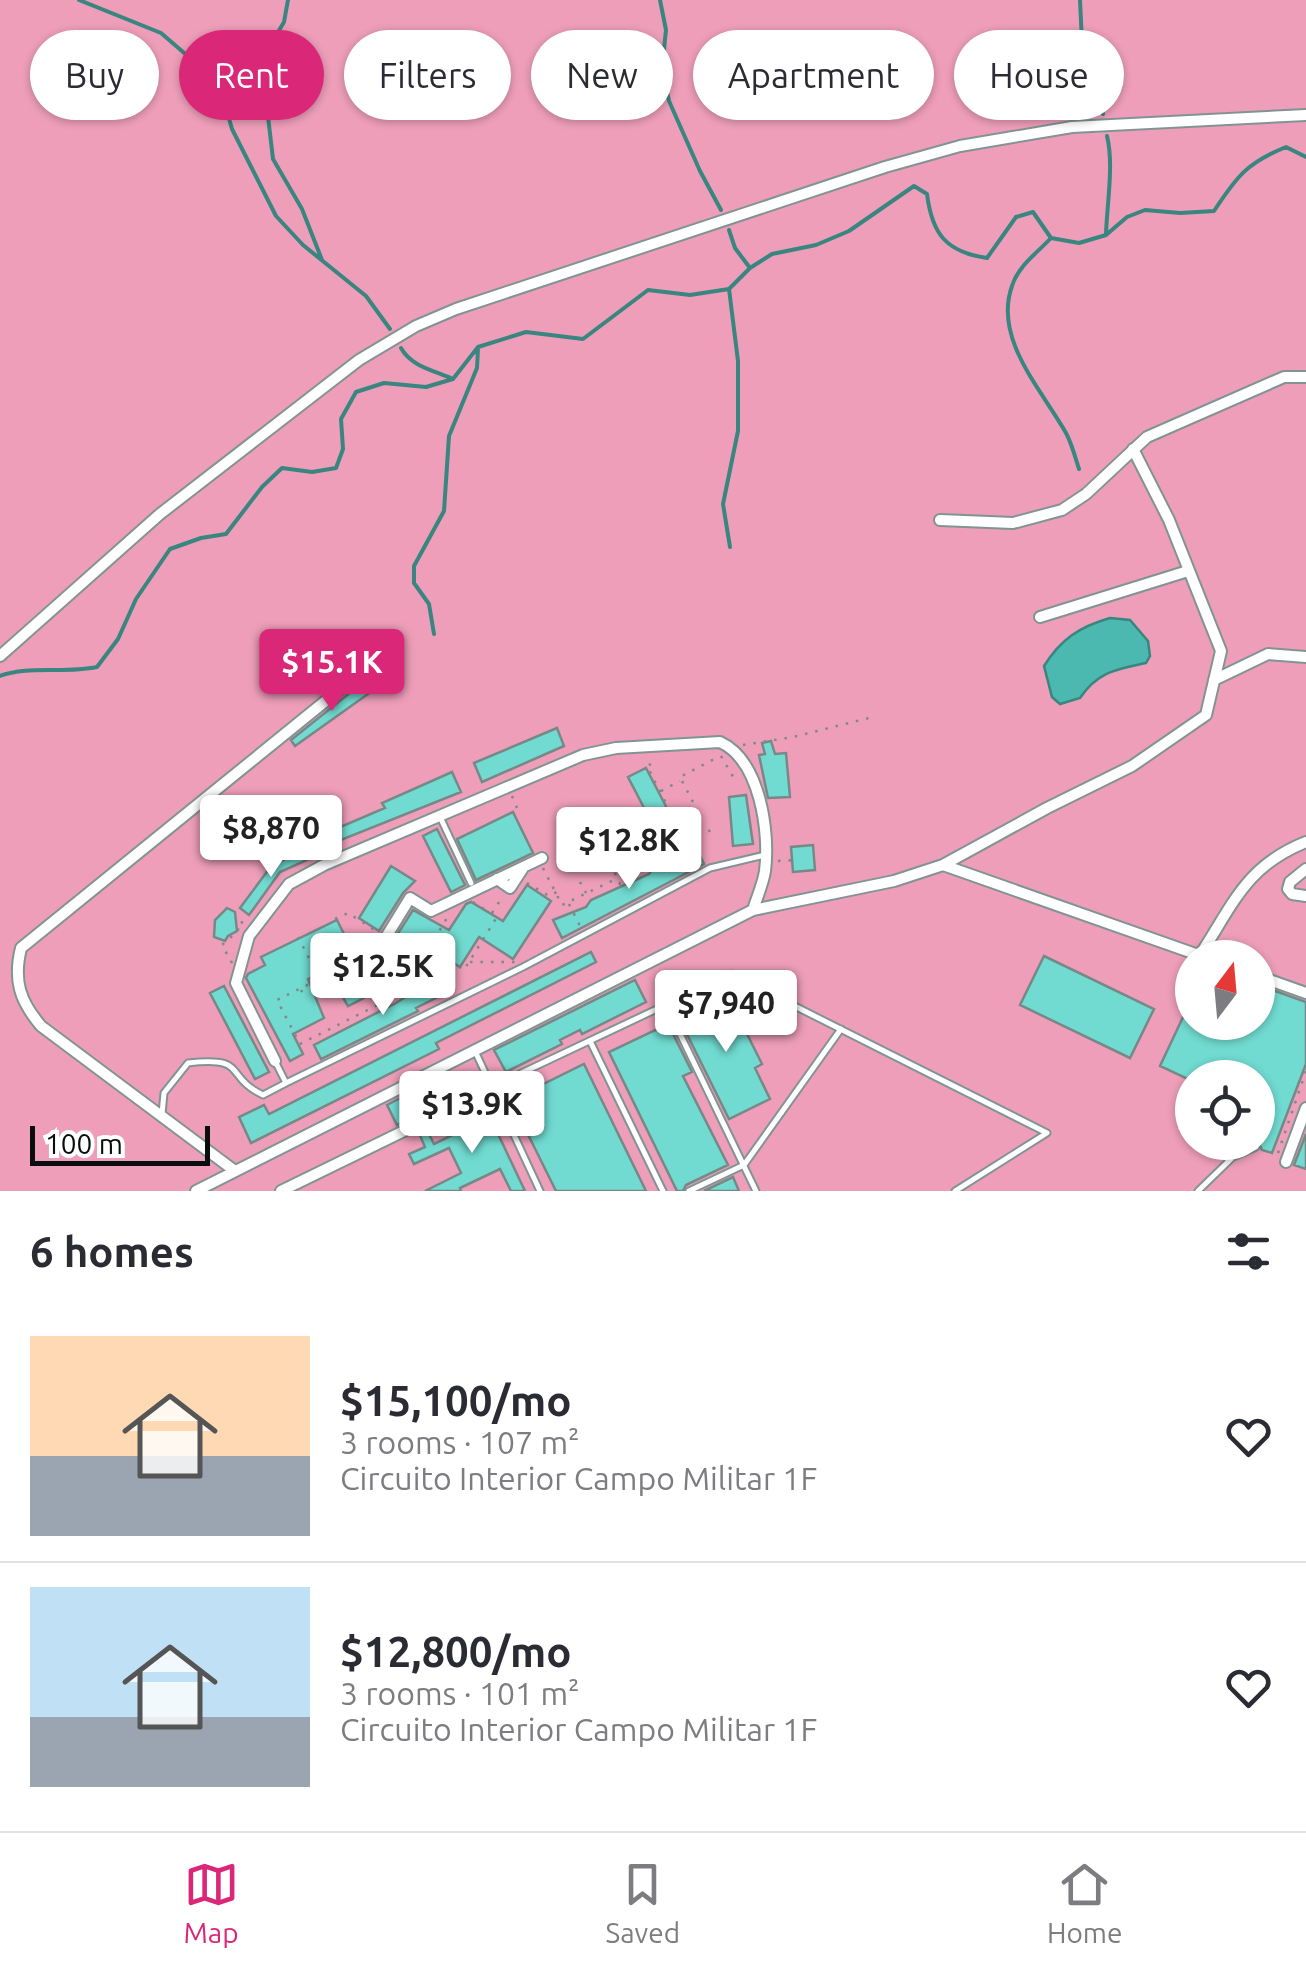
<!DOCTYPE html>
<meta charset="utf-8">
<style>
body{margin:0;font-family:Ubuntu,sans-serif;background:#f2f2f3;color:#2b2b33;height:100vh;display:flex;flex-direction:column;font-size:38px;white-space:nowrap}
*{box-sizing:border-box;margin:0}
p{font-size:32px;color:#7c7c81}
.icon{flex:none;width:55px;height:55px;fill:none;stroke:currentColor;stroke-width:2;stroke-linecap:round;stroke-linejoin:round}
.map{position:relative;height:1191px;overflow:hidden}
.panel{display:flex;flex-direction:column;background:#fff;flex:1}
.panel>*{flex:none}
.top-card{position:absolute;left:30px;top:30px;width:1248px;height:90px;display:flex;gap:20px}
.needle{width:65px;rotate:16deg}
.fabs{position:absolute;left:1175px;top:940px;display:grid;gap:20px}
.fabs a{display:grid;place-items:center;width:100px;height:100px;border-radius:50%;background:#fff;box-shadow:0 2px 8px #0004;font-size:50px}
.scale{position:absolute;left:30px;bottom:25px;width:180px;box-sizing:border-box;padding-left:10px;border:5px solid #080e0e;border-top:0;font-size:28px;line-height:35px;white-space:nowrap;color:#080e0e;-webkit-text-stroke:8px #fff;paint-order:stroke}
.price{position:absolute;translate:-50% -85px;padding:0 22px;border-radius:10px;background:#fff;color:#222;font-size:32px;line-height:65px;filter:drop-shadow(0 2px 5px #0008)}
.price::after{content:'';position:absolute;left:50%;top:60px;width:30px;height:22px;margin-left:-15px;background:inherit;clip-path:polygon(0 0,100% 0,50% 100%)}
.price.on{background:#db2777;color:#fff}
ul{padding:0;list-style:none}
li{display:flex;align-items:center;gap:30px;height:250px;padding:0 30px}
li+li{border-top:2px solid #e1e1e2}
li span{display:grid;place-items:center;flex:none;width:280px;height:200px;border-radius:0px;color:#555}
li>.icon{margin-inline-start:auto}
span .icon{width:120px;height:120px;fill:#fffc;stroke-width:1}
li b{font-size:42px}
h2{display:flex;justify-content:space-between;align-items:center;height:120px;padding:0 30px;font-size:42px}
.chip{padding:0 35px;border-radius:45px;background:#fff;box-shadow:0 2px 8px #0004;font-size:35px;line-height:90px}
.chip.on{background:#db2777;color:#fff}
.tab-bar{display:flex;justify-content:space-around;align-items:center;height:140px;border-top:2px solid #e1e1e2;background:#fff;font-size:28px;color:#7c7c81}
.tab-bar a{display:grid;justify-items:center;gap:5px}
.tab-bar .on{color:#db2777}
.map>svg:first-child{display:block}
.forest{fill:#ee9eb9;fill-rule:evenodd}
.water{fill:#4cb9b0;stroke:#38867f;stroke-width:2.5}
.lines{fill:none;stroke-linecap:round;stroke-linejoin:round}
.stream{stroke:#38867f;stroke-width:4}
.building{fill:#71dbd1;stroke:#778987;stroke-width:2.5}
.lane-casing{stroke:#819491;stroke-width:9}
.street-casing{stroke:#819491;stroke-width:14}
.path{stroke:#7d8a88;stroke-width:2.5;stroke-dasharray:2.5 8;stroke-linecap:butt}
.lane{stroke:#fff;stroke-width:5}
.street{stroke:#fff;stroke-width:10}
</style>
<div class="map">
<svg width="1306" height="1191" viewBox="0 0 1306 1191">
<rect width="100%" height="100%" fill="#e7fbf8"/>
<path class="forest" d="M0 0H1306V1191H0ZM1192 958H1258V1022H1192ZM1192 1078H1258V1142H1192Z"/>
<path class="water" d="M1110 618 1130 620 1148 641 1150 656 1146 663C1118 669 1098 671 1080 698L1060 704 1052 697 1044 666C1061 639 1079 627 1110 618Z"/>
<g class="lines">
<path class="stream" d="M79 0 161 33 190 58 222 94 232 129 276 216 303 245 366 296 390 329
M288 0 284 22 264 56 257 82 267 108 273 159 302 209 322 260
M660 0 666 30 662 68 669 101 700 171 721 210
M1080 0 1082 42 1103 114
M729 230 735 248 750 268
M1106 234C1107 204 1114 164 1107 136
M1051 238C1037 253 1018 266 1012 286 993 339 1042 390 1066 433 1072 444 1075 457 1079 469
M729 289 738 361V431L723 504 730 547
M401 348C411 366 432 370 451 378
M434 634 429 604 414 583V566L444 511 449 436 477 368 478 348
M0 676C28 665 64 674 97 667L118 639 136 599 170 549 201 538 226 534 262 487 282 468 312 472 336 468 343 449 341 419 356 392 384 383 426 387 453 379 478 347 526 332 583 339 648 290 690 295 729 289 750 268 772 254 816 245 849 231 914 186 927 194C932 234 946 252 987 258L1016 217 1033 212 1051 238 1079 243 1106 235 1127 217 1145 210 1180 213 1214 211C1237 176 1247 163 1286 147L1306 157"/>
</g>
<path class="building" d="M361 684 368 694 295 746 291 740Z
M557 728 564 746 482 782 474 763Z
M771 741 775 754 786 753 790 797 768 798 759 755 765 754 762 743Z
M646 768 671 816 653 825 628 777Z
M452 772 461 792 336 842 331 831 385 808 382 803Z
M746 795 753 844 733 846 729 797Z
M513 812 533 853 476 880 457 839Z
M437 829 465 885 451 892 423 836Z
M813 845 815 870 793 872 791 847Z
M696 847 704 864 562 938 553 920 586 907 591 900 649 874 654 867Z
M302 851 307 860 280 872 249 915 240 908 272 865Z
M391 866 415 881 403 893 379 931 359 918Z
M527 885 551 901 513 959 479 937 460 967 424 945 406 975 381 960 413 910 449 930 466 904 471 902 503 921Z
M227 908 235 912 237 931 228 936 225 941 214 937 215 920Z
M337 920 355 956 348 960 364 998 348 1006 327 970 308 979 324 1018 293 1034 303 1054 290 1061 246 978 248 974 265 965 261 957Z
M591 952 596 962 436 1043 439 1049 251 1143 239 1117 264 1105 269 1114Z
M1044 956 1154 1009 1130 1058 1020 1005Z
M442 974 450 991 416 1008 418 1011 321 1059 314 1045 396 1003Z
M635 980 646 1002 582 1034 580 1030 560 1040 562 1044 506 1072 494 1050Z
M224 986 269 1072 255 1079 210 993Z
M1261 986 1306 1002V1064L1272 1153 1262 1150 1258 1141V1078H1192V1081L1160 1066 1192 998V1022H1258V996Z
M727 994 762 1064 755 1068 770 1099 729 1119 679 1018Z
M668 1024 692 1072 683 1076 728 1165 686 1185 683 1191H677L609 1052Z
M584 1064 646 1191H556L511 1100Z
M412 1092 417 1100 404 1107 410 1119 397 1125 387 1105Z
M490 1117 525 1191H511L500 1169 460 1188 461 1191H425L461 1173 449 1148 414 1164 409 1154 425 1147 419 1133 427 1130 434 1144 463 1130 460 1124 468 1120 471 1126Z
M1306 1134V1169L1294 1165Z
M733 1177 739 1191H704Z"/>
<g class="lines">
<g class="lane-casing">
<path id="lane" d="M441 819 471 883
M666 1005 756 1191
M590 1041 663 1191
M475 1051 540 1191
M275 1061 286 1083 523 967 710 868 765 855
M494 1086 731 974 1047 1133 955 1191
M162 1114 164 1093 188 1063C249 1056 223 1076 263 1095L286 1083
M1227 1142 1228 1162
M689 1191 744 1165 841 1029
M1198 1191 1233 1157 1256 1147"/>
</g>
<g class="street-casing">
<path id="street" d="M940 520 1013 523 1062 510 1086 494 1147 437 1284 377H1306
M1040 617 1188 571
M0 656 160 514 359 360 416 326 456 309 885 167 960 146 1072 127 1306 115
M1214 680 1268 654 1306 657
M943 865 1207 958
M1306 869 1290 882 1288 889 1292 894 1306 896
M497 879 510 888 523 868
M386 937 410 898 431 911 542 858
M1200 955C1234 903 1246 866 1306 842
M1258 976 1306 993
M275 1061 236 983 249 936 289 884 324 865 583 755 616 748 720 742C760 760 770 832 765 871 763 884 757 897 753 910
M1286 1162 1306 1108
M235 1171 41 1026C20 1001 13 981 21 948L365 669
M196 1191 753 910 894 881 943 865 1047 808 1132 766 1206 715 1221 651 1169 520 1133 449
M281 1191 492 1088"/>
</g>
<path class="path" d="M743 745 793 737 869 718
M721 756 735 780
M651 764 647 766 673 817
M661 791 680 781
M512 796 517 808
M693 802 680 777 720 756
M651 828 693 806
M659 843 664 854
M639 853 644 864
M778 861 797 860
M630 863 636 876 620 884 614 871Z
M543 868 562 905 618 878
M633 869 711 830
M580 882 586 893
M527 883 549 896 559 891
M569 904 581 928
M492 913 503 896
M335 919 348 913 375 930
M298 937 320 979
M381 945 378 950 277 1000 300 1044 457 965 464 970 497 917 473 902
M364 959 385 1001
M470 962H517
M232 963 222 945 238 931V923L244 922
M340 970 345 980
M432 976 423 958 450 913
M301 990 306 999
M1278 1153 1306 1071"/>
<use href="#lane" class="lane"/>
<use href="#street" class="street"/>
</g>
</svg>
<div class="fabs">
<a><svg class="needle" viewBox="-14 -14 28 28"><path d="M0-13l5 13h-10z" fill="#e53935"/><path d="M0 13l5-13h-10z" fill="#7c7c81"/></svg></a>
<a><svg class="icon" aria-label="locate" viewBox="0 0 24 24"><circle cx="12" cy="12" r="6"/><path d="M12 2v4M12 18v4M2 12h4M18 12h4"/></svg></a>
</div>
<div class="scale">100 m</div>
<b class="price on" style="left:332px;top:714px">$15.1K</b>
<b class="price" style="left:271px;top:880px">$8,870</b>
<b class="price" style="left:629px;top:892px">$12.8K</b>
<b class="price" style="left:383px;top:1018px">$12.5K</b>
<b class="price" style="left:726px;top:1055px">$7,940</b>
<b class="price" style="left:472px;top:1156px">$13.9K</b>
<div class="top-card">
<a class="chip">Buy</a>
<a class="chip on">Rent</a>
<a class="chip">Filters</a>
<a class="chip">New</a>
<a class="chip">Apartment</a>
<a class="chip">House</a>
</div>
</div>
<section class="panel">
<h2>6 homes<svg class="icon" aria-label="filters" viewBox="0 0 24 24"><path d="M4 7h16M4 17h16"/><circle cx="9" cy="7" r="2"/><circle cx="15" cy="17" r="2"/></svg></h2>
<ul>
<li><span style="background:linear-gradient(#ffd9b3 60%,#9aa5b1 0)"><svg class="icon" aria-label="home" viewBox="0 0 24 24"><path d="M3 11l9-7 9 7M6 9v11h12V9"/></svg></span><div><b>$15,100/mo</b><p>3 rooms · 107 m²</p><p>Circuito Interior Campo Militar 1F</p></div><svg class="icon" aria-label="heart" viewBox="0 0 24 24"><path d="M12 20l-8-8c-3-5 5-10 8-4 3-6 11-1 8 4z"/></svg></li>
<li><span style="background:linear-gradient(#bfe0f5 65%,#9aa5b1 0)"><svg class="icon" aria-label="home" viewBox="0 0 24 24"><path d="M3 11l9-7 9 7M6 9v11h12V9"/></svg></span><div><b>$12,800/mo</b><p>3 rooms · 101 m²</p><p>Circuito Interior Campo Militar 1F</p></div><svg class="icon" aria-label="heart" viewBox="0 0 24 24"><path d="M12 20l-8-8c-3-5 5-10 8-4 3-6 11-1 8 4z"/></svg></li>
</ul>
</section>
<nav class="tab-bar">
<a class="on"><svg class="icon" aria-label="map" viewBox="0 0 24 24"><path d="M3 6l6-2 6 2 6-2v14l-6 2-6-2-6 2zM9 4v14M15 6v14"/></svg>Map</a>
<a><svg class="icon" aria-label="saved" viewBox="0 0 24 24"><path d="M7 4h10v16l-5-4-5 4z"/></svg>Saved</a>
<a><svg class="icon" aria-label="home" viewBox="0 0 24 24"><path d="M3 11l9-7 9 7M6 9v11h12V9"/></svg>Home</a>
</nav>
